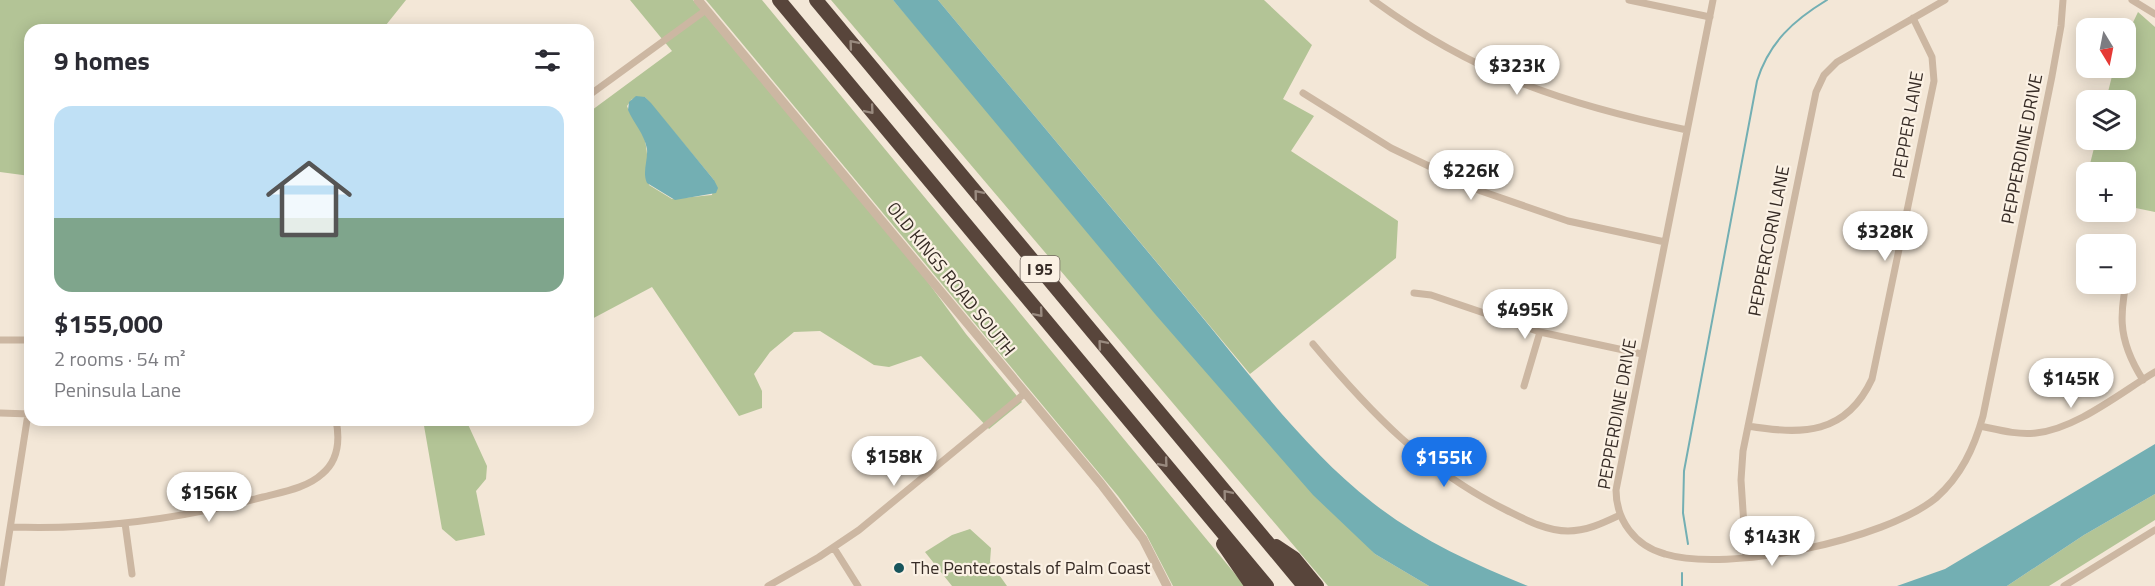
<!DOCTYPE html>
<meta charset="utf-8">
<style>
body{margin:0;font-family:"Titillium Web",sans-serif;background:#f7f7f7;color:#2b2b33;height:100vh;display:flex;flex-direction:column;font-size:22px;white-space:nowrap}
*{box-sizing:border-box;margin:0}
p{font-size:20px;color:#7c7c81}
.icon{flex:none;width:33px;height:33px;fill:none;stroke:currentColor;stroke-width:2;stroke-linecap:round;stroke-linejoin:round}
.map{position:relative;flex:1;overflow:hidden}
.drawer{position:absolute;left:24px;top:24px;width:570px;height:402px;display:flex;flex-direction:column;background:#fff;border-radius:18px;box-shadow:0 3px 15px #0003}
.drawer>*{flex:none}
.needle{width:39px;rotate:170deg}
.tools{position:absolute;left:2076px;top:18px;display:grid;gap:12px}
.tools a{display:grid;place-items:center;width:60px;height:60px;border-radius:12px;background:#fff;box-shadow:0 3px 15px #0003;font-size:30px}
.price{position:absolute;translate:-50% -51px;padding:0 14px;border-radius:21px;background:#fff;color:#222;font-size:20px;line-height:39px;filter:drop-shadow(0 2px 3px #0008)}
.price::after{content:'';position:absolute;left:50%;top:36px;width:18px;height:14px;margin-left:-9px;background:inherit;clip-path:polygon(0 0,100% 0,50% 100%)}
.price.active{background:#1a73e8;color:#fff}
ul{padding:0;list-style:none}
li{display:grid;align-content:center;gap:12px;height:318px;padding:0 30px}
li+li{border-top:2px solid #e1e1e2}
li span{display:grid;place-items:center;height:186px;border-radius:18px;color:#555}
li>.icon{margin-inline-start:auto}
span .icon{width:108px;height:108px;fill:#fffc;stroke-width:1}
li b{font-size:26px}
h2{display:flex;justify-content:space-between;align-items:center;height:72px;padding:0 30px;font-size:26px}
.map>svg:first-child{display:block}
.green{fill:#b3c496;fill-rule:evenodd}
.water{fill:#73afb3}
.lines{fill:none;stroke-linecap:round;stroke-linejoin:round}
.stream{stroke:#73afb3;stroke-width:2}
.minor{stroke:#ccb7a2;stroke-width:7}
.tertiary{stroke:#ccb7a2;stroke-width:9}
.motorway{stroke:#58453b;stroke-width:14}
.oneway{stroke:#998a7f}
.poi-dot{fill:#17555c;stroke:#fbf1e4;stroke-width:2}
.labels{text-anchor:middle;stroke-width:4.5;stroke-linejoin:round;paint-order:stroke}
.shield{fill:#fbf1e4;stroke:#71665e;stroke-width:1.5}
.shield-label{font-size:16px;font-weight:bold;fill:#362b25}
.street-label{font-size:18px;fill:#362b25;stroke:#fbf1e4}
.poi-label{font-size:18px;fill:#362b25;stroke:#fbf1e4;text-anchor:start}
</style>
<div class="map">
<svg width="2155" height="586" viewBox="0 0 2155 586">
<rect width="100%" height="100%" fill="#f3e7d7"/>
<path class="green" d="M0 0H406L382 30H30V176L0 172Z
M630 0H693L919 270 966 334 1022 402 989 429 921 356 889 367 874 365 820 331 794 332 770 352 754 374 762 391V408L739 416 652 287 588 321V113L672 51ZM645 97 714 180 712 195 672 199 649 185C647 167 649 149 642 131 638 121 630 116 627 106L632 99Z
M706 0H762L1245 586H1173L1146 534 1118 496Z
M831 0H893L1375 554 1429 586H1328Z
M938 0H1264L1312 45 1283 99 1314 116 1291 151 1398 221 1396 258 1250 374Z
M2138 12 2155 27V212L2126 206V172H2088L2096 140H2126V100H2106L2114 68H2126V37Z
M423 420H466L487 466 486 479 476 491 485 535 456 541 442 529Z
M2155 494V520L2049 586H2007L2084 535Z
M970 529 991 548 990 562 1007 586H952L925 552 952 535Z"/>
<path class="water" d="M893 0H938C1023 102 1108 204 1193 306 1249 373 1303 448 1373 503 1419 539 1473 564 1528 586H1429L1375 554 1313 495 1155 314Z
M636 96 645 97 651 103 714 180 718 188 716 193 675 200 647 183C642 172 648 161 647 149 644 133 634 124 628 110L629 102Z
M2155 444V494L2084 535 2007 586H1897L1945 569Z"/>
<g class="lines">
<path class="stream" d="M1688 544 1683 513 1684 471 1757 81C1769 42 1794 20 1827 0
M1682 586V573"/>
<path class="minor" d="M1373 0C1475 75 1565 104 1687 130
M1629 0 1710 17
M1713 0 1616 490C1616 520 1635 546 1665 554 1728 573 1885 540 1936 498 1961 476 1974 448 1983 416L2052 76 2061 26 2063 0
M2132 0 2155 14
M1303 93 1391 148 1481 191 1568 221 1665 242
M588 96 706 10
M2130 264C2120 312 2115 336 2143 380
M1414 293 1431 295 1540 332 1642 354
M0 340H30
M1313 344C1371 413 1425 470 1508 511 1526 520 1547 531 1568 531 1587 531 1603 523 1620 515
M1524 386 1540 332
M0 413 30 414
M1748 426C1802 435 1846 435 1872 379L1934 81 1932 57 1913 18
M1980 426C1999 430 2017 435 2036 433 2076 429 2120 393 2155 372
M125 523 132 574
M11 527C96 530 181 519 263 497 282 492 307 488 322 474 339 460 340 440 336 420
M834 548 858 586
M1746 557 1741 480 1743 451 1816 92 1824 75 1837 62 1945 0
M1 586 28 414
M768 586 819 557 859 530 1024 394
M2064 586 2155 530"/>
<path class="tertiary" d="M698 0 1101 484 1143 539 1167 586"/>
<path class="motorway" d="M779 0 1267 586
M816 0 1304 586
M1223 544 1252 586
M1276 546 1294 558 1317 586"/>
</g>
<defs><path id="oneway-chevron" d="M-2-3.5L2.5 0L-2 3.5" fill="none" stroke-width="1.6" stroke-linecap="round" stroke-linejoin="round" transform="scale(1.5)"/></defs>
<g class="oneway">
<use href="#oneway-chevron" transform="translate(853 44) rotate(-130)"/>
<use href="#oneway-chevron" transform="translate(870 110) rotate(50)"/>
<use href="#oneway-chevron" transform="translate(978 194) rotate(-130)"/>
<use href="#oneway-chevron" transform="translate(1039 313) rotate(50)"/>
<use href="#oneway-chevron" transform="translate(1102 344) rotate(-130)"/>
<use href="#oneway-chevron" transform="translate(1164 463) rotate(50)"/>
<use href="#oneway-chevron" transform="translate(1227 494) rotate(-130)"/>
</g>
<circle class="poi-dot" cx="899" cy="568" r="6"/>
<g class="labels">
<rect class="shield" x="1020.5" y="256" width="39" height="26" rx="4.5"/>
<g class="shield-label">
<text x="1040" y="275">I 95</text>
</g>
<g class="street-label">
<text transform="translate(1908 125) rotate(-80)" y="6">PEPPER LANE</text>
<text transform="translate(2022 149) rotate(-79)" y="6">PEPPERDINE DRIVE</text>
<text transform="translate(1769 241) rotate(-79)" y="6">PEPPERCORN LANE</text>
<text transform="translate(951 279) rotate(51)" y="6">OLD KINGS ROAD SOUTH</text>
<text transform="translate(1617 414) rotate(-80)" y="6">PEPPERDINE DRIVE</text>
</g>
<g class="poi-label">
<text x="911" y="574">The Pentecostals of Palm Coast</text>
</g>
</g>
</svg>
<div class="tools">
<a><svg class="needle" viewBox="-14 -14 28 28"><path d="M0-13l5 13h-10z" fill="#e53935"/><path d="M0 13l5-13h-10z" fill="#7c7c81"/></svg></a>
<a><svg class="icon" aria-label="layers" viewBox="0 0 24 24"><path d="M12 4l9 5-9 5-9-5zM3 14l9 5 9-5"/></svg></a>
<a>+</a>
<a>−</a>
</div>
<b class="price" style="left:1517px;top:96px">$323K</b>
<b class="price" style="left:1471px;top:201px">$226K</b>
<b class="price" style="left:1885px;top:262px">$328K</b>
<b class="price" style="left:1525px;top:340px">$495K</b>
<b class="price" style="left:2071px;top:409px">$145K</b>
<b class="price" style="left:894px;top:487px">$158K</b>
<b class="price active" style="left:1444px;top:488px">$155K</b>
<b class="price" style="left:209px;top:523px">$156K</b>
<b class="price" style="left:1772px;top:567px">$143K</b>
<section class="drawer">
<h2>9 homes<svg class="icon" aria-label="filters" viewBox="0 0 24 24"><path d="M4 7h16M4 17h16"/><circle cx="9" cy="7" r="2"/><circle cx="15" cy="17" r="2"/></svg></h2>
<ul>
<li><span style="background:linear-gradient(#bfe0f5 60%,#7fa58c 0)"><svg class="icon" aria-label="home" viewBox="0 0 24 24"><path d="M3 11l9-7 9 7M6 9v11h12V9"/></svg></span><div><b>$155,000</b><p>2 rooms · 54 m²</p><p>Peninsula Lane</p></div></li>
</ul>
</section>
</div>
